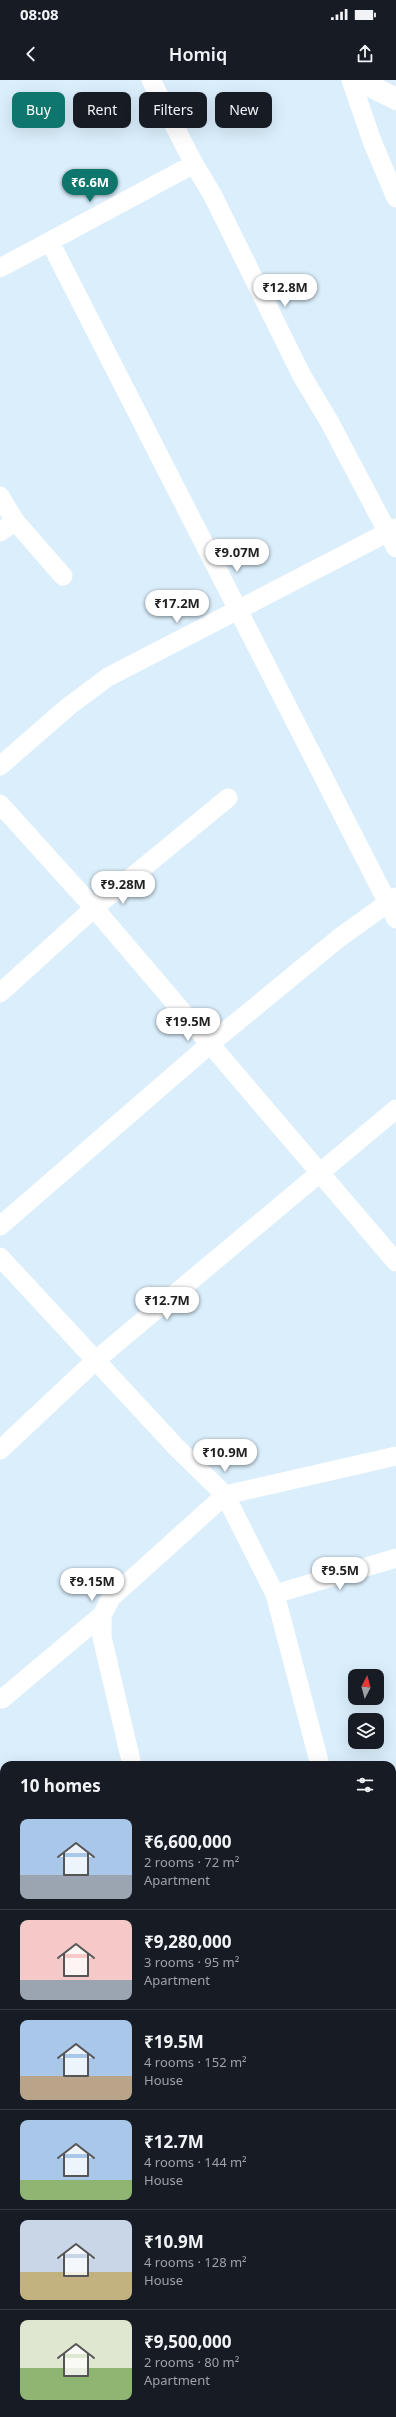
<!DOCTYPE html>
<meta charset="utf-8">
<style>
body{margin:0;font-family:"Noto Sans",sans-serif;background:#20242c;color:#f1f3f6;height:100vh;display:flex;flex-direction:column;font-size:15px;white-space:nowrap}
*{box-sizing:border-box;margin:0}
p{font-size:13px;color:#9ea1a6}
.icon{flex:none;width:22px;height:22px;fill:none;stroke:currentColor;stroke-width:2;stroke-linecap:round;stroke-linejoin:round}
.map{position:relative;flex:1;overflow:hidden}
.side{position:absolute;left:0px;top:1681px;width:396px;height:656px;display:flex;flex-direction:column;background:#171b24;border-radius:12px 12px 0 0;box-shadow:0 4px 16px #0002}
.side>*{flex:none}
.top-card{position:absolute;left:12px;top:12px;width:372px;height:36px;display:flex;gap:8px}
.needle{width:26px;rotate:6deg}
.fabs{position:absolute;left:348px;top:1589px;display:grid;gap:8px}
.fabs a{display:grid;place-items:center;width:36px;height:36px;border-radius:8px;background:#171b24;box-shadow:0 4px 16px #0002;font-size:20px}
.price{position:absolute;translate:-50% -34px;padding:0 9px;border-radius:14px;background:#fff;color:#222;font-size:13px;line-height:26px;filter:drop-shadow(0 1px 2px #0008)}
.price::after{content:'';position:absolute;left:50%;top:24px;width:12px;height:9px;margin-left:-6px;background:inherit;clip-path:polygon(0 0,100% 0,50% 100%)}
.price.on{background:#0f766e;color:#fff}
ul{padding:0;list-style:none}
li{display:flex;align-items:center;gap:12px;height:100px;padding:0 20px}
li+li{border-top:1px solid #363941}
li span{display:grid;place-items:center;flex:none;width:112px;height:80px;border-radius:8px;color:#555}
li>.icon{margin-inline-start:auto}
span .icon{width:48px;height:48px;fill:#fffc;stroke-width:1}
li b{font-size:17px}
h2{display:flex;justify-content:space-between;align-items:center;height:48px;padding:0 20px;font-size:17px}
.tag{padding:0 14px;border-radius:8px;background:#171b24;box-shadow:0 4px 16px #0002;font-size:14px;line-height:36px}
.tag.on{background:#0f766e;color:#fff}
.status{display:flex;justify-content:space-between;align-items:center;height:28px;padding:0 20px;background:#171b24;direction:ltr}
.status svg{height:11px;fill:currentColor}
header{display:flex;justify-content:space-between;align-items:center;height:52px;padding:0 20px;background:#171b24;font-size:18px;font-weight:600}
.map>svg:first-child{display:block}
.lines{fill:none;stroke-linecap:round;stroke-linejoin:round}
.minor{stroke:#fff;stroke-width:19}
.tertiary{stroke:#fff;stroke-width:22}
</style>
<div class="status"><b>08:08</b><svg viewBox="0 0 49 12"><path d="M0 12V9h3v3zM5 12V6h3v6zM10 12V3h3v9zM15 12V0h3v12zM26 1h20v11H26zM47 4h2v5h-2z"/></svg></div>
<header><svg class="icon" aria-label="back" viewBox="0 0 24 24"><path d="M15 5l-7 7 7 7"/></svg>Homiq<svg class="icon" aria-label="share" viewBox="0 0 24 24"><path d="M12 15V3M7 8l5-5 5 5M5 13v7h14v-7"/></svg></header>
<div class="map">
<svg width="396" height="2337" viewBox="0 0 396 2337">
<rect width="100%" height="100%" fill="#daeefb"/>
<g class="lines">
<path class="minor" d="M151 0 194 84 212 114 302 296 329 341 396 468
M351 0 372 61 396 118
M50 162 396 839
M0 188 194 84
M0 416 15 441 0 452
M15 441 63 496
M0 686 69 626 108 597 396 448
M0 724 94 828 396 1182
M0 913 94 828 228 718
M0 1146 210 964 339 858 396 817
M0 1177 176 1367 225 1415 275 1514 320 1685
M0 1370 96 1280 396 1029
M275 1514 396 1478
M2 1619 102 1535
M132 1685 102 1557V1535L111 1518 225 1415 396 1376
M392 1776 396 1775
M0 1863 4 1862
M392 1978 396 1994
M392 2063 396 2062
M392 2321H396
M0 2330 4 2329
M77 2333 78 2337
M164 2333V2337
M258 2333V2337"/>
<path class="tertiary" d="M358 0 396 19"/>
</g>
</svg>
<div class="fabs">
<a><svg class="needle" viewBox="-14 -14 28 28"><path d="M0-13l5 13h-10z" fill="#e53935"/><path d="M0 13l5-13h-10z" fill="#9ea1a6"/></svg></a>
<a><svg class="icon" aria-label="layers" viewBox="0 0 24 24"><path d="M12 4l9 5-9 5-9-5zM3 14l9 5 9-5"/></svg></a>
</div>
<b class="price on" style="left:90px;top:123px">₹6.6M</b>
<b class="price" style="left:285px;top:228px">₹12.8M</b>
<b class="price" style="left:237px;top:493px">₹9.07M</b>
<b class="price" style="left:177px;top:544px">₹17.2M</b>
<b class="price" style="left:123px;top:825px">₹9.28M</b>
<b class="price" style="left:188px;top:962px">₹19.5M</b>
<b class="price" style="left:167px;top:1241px">₹12.7M</b>
<b class="price" style="left:225px;top:1393px">₹10.9M</b>
<b class="price" style="left:340px;top:1511px">₹9.5M</b>
<b class="price" style="left:92px;top:1522px">₹9.15M</b>
<div class="top-card">
<a class="tag on">Buy</a>
<a class="tag">Rent</a>
<a class="tag">Filters</a>
<a class="tag">New</a>
</div>
<section class="side">
<h2>10 homes<svg class="icon" aria-label="filters" viewBox="0 0 24 24"><path d="M4 7h16M4 17h16"/><circle cx="9" cy="7" r="2"/><circle cx="15" cy="17" r="2"/></svg></h2>
<ul>
<li><span style="background:linear-gradient(#a9c7e8 70%,#9aa5b1 0)"><svg class="icon" aria-label="home" viewBox="0 0 24 24"><path d="M3 11l9-7 9 7M6 9v11h12V9"/></svg></span><div><b>₹6,600,000</b><p>2 rooms · 72 m²</p><p>Apartment</p></div></li>
<li><span style="background:linear-gradient(#f6c9c9 75%,#9aa5b1 0)"><svg class="icon" aria-label="home" viewBox="0 0 24 24"><path d="M3 11l9-7 9 7M6 9v11h12V9"/></svg></span><div><b>₹9,280,000</b><p>3 rooms · 95 m²</p><p>Apartment</p></div></li>
<li><span style="background:linear-gradient(#a9c7e8 70%,#b9a48a 0)"><svg class="icon" aria-label="home" viewBox="0 0 24 24"><path d="M3 11l9-7 9 7M6 9v11h12V9"/></svg></span><div><b>₹19.5M</b><p>4 rooms · 152 m²</p><p>House</p></div></li>
<li><span style="background:linear-gradient(#a9c7e8 75%,#8fb573 0)"><svg class="icon" aria-label="home" viewBox="0 0 24 24"><path d="M3 11l9-7 9 7M6 9v11h12V9"/></svg></span><div><b>₹12.7M</b><p>4 rooms · 144 m²</p><p>House</p></div></li>
<li><span style="background:linear-gradient(#c9d6e8 65%,#c2b280 0)"><svg class="icon" aria-label="home" viewBox="0 0 24 24"><path d="M3 11l9-7 9 7M6 9v11h12V9"/></svg></span><div><b>₹10.9M</b><p>4 rooms · 128 m²</p><p>House</p></div></li>
<li><span style="background:linear-gradient(#dfe7d0 60%,#8fb573 0)"><svg class="icon" aria-label="home" viewBox="0 0 24 24"><path d="M3 11l9-7 9 7M6 9v11h12V9"/></svg></span><div><b>₹9,500,000</b><p>2 rooms · 80 m²</p><p>Apartment</p></div></li>
</ul>
</section>
</div>
